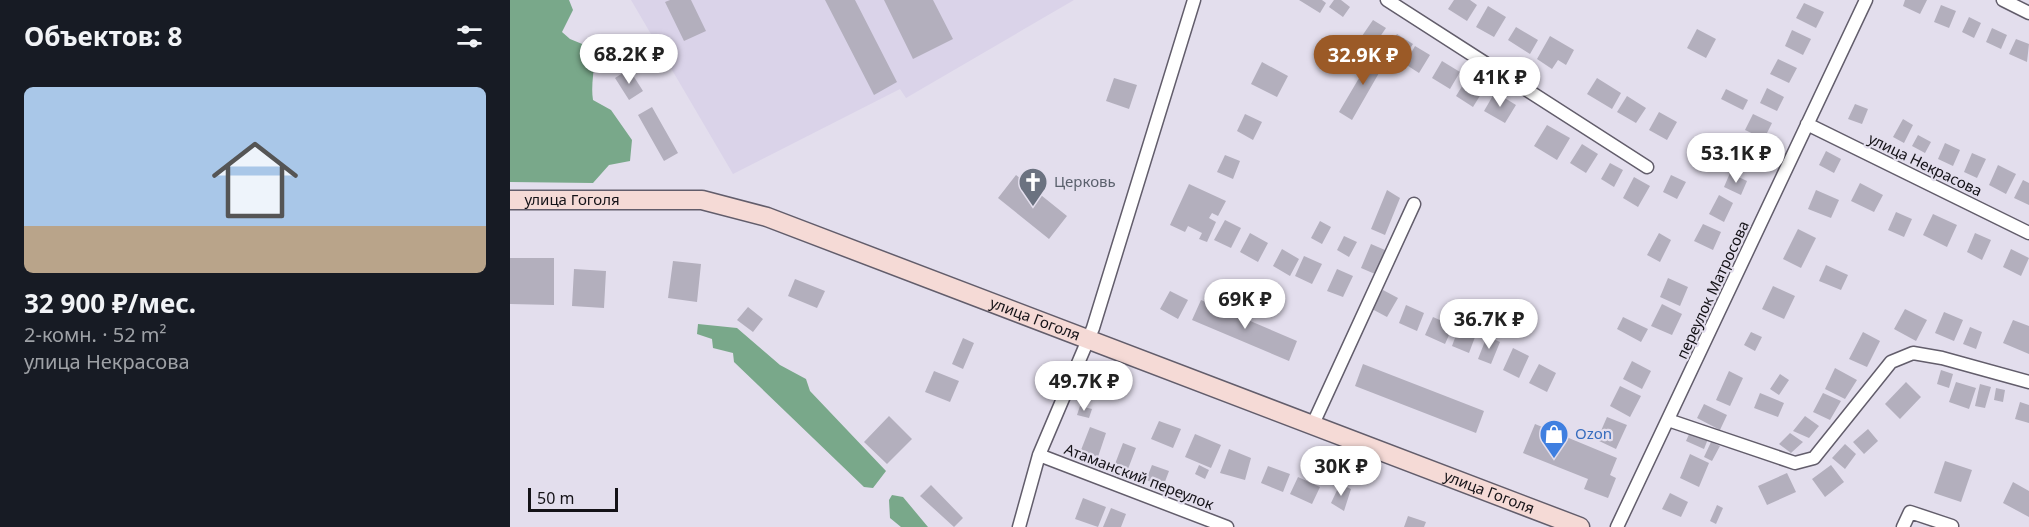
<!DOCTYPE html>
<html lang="ru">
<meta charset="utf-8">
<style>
body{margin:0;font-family:"Noto Sans",sans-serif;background:#242831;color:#f1f3f6;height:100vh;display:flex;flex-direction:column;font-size:22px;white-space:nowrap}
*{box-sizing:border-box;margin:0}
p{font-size:20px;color:#9ea1a6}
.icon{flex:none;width:33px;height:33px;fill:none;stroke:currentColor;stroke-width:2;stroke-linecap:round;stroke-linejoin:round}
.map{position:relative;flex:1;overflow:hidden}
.side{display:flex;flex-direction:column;background:#171b24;width:510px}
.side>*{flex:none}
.scale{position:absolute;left:18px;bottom:15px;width:90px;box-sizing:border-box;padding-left:6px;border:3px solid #141217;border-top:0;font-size:16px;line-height:21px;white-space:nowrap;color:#141217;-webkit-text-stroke:4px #e3deed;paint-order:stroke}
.price{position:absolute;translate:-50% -51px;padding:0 14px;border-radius:21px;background:#fff;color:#222;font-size:20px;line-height:39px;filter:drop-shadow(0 2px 3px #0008)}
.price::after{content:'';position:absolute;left:50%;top:36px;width:18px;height:14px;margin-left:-9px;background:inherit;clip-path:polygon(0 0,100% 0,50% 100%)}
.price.selected{background:#9b5a27;color:#fff}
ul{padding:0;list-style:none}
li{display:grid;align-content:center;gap:12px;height:318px;padding:0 24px}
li+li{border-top:2px solid #363941}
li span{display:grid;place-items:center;height:186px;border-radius:9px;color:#555}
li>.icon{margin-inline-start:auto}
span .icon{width:108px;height:108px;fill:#fffc;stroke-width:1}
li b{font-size:26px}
h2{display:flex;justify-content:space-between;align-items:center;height:72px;padding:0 24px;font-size:26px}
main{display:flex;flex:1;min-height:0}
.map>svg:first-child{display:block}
.built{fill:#dad3e9}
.forest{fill:#79a88a}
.building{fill:#b3afbd}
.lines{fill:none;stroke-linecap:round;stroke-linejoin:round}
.street-casing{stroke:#625d6b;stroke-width:15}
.secondary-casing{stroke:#625d6b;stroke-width:21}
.street{stroke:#fff;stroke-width:12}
.secondary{stroke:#f5dad6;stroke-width:18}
.labels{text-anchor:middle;stroke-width:4.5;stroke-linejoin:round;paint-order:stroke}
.street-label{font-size:15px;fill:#141217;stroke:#e3deed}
.worship-label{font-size:15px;fill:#5b616d;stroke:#e3deed;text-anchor:start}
.shop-label{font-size:15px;fill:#366cbe;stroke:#e3deed;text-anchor:start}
</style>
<main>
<section class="side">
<h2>Объектов: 8<svg class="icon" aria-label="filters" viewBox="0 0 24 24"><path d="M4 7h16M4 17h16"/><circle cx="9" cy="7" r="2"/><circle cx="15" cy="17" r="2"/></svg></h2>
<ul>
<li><span style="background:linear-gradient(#a9c7e8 75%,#b9a48a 0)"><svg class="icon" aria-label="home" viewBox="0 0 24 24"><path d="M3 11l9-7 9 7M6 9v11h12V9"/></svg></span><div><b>32 900 ₽/мес.</b><p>2-комн. · 52 m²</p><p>улица Некрасова</p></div></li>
</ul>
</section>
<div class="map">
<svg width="1519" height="527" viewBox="0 0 1519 527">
<rect width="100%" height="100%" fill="#e3deed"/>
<path class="built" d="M121 0H564L396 98 390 89 223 174Z"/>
<path class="forest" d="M0 0H59L63 10 52 32 60 39 82 48C87 65 80 82 83 100L101 110 122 140 120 161 99 165 83 183 0 182Z
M188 324 227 328 270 365 296 379 300 391 376 471 363 488 354 487 224 362 223 353 203 348 202 339 187 334Z
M382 495 393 497 418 527H391L380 518 379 500Z"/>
<path class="building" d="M160 0H181L196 31 174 41 155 2Z
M315 0H345L387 82 364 95Z
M374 0H423L443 39 403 59Z
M789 0H812L816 3 810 13Z
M824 0H831L840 7 833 17 819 7Z
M944 0H960L967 5 957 21 938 9Z
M1395 0H1417L1410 14 1393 6Z
M1294 3 1314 12 1306 28 1286 18Z
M1431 5 1446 11 1439 28 1424 22Z
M978 6 996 17 984 37 966 27Z
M1459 17 1471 23 1464 38 1452 32Z
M863 20 876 28 865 44 852 36Z
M1006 27 1028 40 1020 54 998 40Z
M1482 28 1497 35 1491 49 1476 42Z
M1187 29 1206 39 1196 58 1177 48Z
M1282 30 1301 39 1293 55 1275 46Z
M887 34 903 44 891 62 875 52Z
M1040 36 1064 50 1056 65 1048 60 1042 69 1027 59Z
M1506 39 1519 44 1517 62 1499 54Z
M837 40 851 48 844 59 830 51Z
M905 46 920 55 909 73 895 64Z
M865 51 877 59 842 120 829 112Z
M1268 59 1287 68 1279 83 1260 74Z
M932 61 950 72 940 89 922 78Z
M752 62 778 76 767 97 741 84Z
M119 69 133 91 119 100 105 78Z
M959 75 976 86 963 107 946 96Z
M604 78 627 85 619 109 596 101Z
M1087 78 1111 93 1102 109 1077 94Z
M1257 88 1274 97 1267 111 1250 103Z
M1216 89 1238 100 1233 110 1211 99Z
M985 92 1006 105 995 123 974 111Z
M1117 96 1136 108 1126 123 1107 112Z
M1345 104 1358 109 1352 124 1338 119Z
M142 107 168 153 154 161 128 115Z
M1149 112 1167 122 1157 140 1139 130Z
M735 114 752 122 743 140 727 131Z
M1243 114 1262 123 1254 139 1235 130Z
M1393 119 1403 125 1394 143 1383 137Z
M1037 125 1060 138 1047 160 1024 146Z
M1408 135 1421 142 1415 153 1402 146Z
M1232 140 1247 147 1240 165 1224 158Z
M1435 143 1450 150 1443 166 1428 159Z
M1072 144 1088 154 1076 173 1060 163Z
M1316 151 1331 159 1324 173 1309 165Z
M1462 153 1476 159 1467 178 1454 172Z
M715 155 730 161 723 179 707 172Z
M1100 163 1113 170 1104 187 1091 179Z
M1488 165 1506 174 1496 194 1479 185Z
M1220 173 1237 181 1231 195 1214 187Z
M506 175 557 216 539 239 488 198Z
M1161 175 1176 182 1167 199 1153 192Z
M1124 177 1140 186 1128 207 1113 198Z
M1513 180 1519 183V205L1504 198Z
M1350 183 1373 195 1364 212 1341 201Z
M679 184 716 201 708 216 702 213 699 218 706 222 697 242 689 239 692 233 678 226 675 232 660 225Z
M877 190 890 198 875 235 861 229Z
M1306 190 1329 200 1321 218 1298 209Z
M1209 195 1223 203 1214 222 1199 214Z
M1386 212 1402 219 1394 237 1378 230Z
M1423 214 1447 225 1437 247 1413 235Z
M715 220 731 228 721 248 704 240Z
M810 221 821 227 812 244 801 238Z
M1193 224 1211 232 1203 250 1184 241Z
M1288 229 1306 238 1291 268 1273 259Z
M740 233 758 243 748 262 730 252Z
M1149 233 1161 240 1150 262 1137 255Z
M1465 233 1481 240 1472 260 1457 252Z
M834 236 847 242 839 257 827 250Z
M861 244 875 250 865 274 851 268Z
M772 249 789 259 780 276 763 266Z
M1501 249 1519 258 1511 276 1493 267Z
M794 256 812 264 802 284 785 276Z
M0 258H44V305L0 304Z
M163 261 191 264 187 302 158 298Z
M1316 265 1338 275 1331 290 1309 281Z
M64 269 96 271 94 308 62 306Z
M827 269 843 276 833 297 817 291Z
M1158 278 1178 287 1170 306 1150 297Z
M285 279 315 291 307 308 278 296Z
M1263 286 1285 296 1274 319 1252 309Z
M873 290 888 298 877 317 862 309Z
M660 291 678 300 668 319 650 309Z
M691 300 787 341 779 361 682 320Z
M1152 304 1172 314 1162 335 1141 326Z
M896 305 914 313 907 331 889 323Z
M238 307 253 319 243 332 227 320Z
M1395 309 1417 320 1406 341 1384 329Z
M1434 312 1453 320 1444 341 1425 333Z
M923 317 943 326 935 344 915 335Z
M1113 317 1138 329 1131 342 1107 329Z
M1503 320 1519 326V354L1493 343Z
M1460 327 1472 332 1466 349 1453 344Z
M948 330 965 337 959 353 942 346Z
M1241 332 1252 337 1245 351 1234 345Z
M1353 332 1370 341 1357 367 1339 359Z
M977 336 990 342 981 364 968 359Z
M453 338 464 343 453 369 442 364Z
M1003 348 1019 356 1009 378 993 370Z
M1122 361 1141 371 1132 389 1113 379Z
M853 364 974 411 966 433 845 386Z
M1029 364 1046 373 1037 392 1019 383Z
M1325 368 1347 380 1335 399 1315 389Z
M1431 370 1443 374 1439 388 1427 384Z
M424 371 449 381 440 402 415 392Z
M1219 371 1233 378 1220 406 1206 400Z
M1270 374 1279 380 1269 395 1260 389Z
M1396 382 1411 397 1390 419 1375 404Z
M1446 382 1466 388 1459 409 1439 402Z
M1470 384 1481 387 1475 408 1465 406Z
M1110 386 1131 396 1120 417 1100 406Z
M1486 388 1495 390 1493 402 1484 400Z
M1250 393 1274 403 1268 417 1244 408Z
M1313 393 1331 401 1320 420 1303 412Z
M1510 402 1519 405V423L1505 419Z
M1194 404 1217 415 1210 430 1187 418Z
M570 406 582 409 579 418 567 415Z
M379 416 402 439 377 464 354 442Z
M1295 416 1309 426 1299 438 1283 431Z
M1097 417 1117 425 1106 449 1087 440Z
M649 421 671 429 663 448 641 439Z
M1025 424 1107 458 1100 475 1106 478 1098 498 1074 489 1078 479 1013 453Z
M580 427 596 433 588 457 571 450Z
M1358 429 1368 441 1354 454 1343 442Z
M1180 432 1198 439 1194 449 1176 441Z
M1280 433 1293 442 1281 453 1269 444Z
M685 434 711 445 701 468 675 457Z
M1201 442 1210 446 1202 461 1194 457Z
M613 443 626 448 618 469 605 464Z
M1335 444 1346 454 1335 469 1322 458Z
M719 449 741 458 735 480 710 473Z
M1180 454 1199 463 1189 487 1170 478Z
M1435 461 1462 470 1451 502 1424 493Z
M642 465 659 471 653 487 636 480Z
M689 465 699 470 695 479 685 474Z
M1321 465 1334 482 1315 497 1302 479Z
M758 466 780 474 773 492 751 483Z
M1277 473 1286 492 1257 505 1248 486Z
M788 477 810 487 802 504 780 494Z
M1503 482 1519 491V517L1493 503Z
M830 484 841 489 834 511 821 503Z
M421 485 453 518 444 527 410 496Z
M1160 493 1178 502 1171 517 1152 509Z
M573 498 596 507 588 527 565 519Z
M1207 505 1213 508 1206 524 1200 521Z
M601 508 616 514 611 527H593Z
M898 516 916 522 914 527H894Z"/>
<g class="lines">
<g class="street-casing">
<path id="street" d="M877 0 1137 167
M1493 0 1519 13
M1297 124 1519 233
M1158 420 1285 463 1304 458 1381 362 1403 353 1432 358 1519 382
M803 424 904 204
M529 455 717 527
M509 527 529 455 583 328 684 0
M1107 527 1356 0
M1393 527 1400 512 1442 526"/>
</g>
<g class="secondary-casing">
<g id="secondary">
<path id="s1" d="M0 200H192L257 217 1070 527"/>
</g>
</g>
<use href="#street" class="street"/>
<use href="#secondary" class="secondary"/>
</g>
<defs>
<g id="church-pin" transform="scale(1.5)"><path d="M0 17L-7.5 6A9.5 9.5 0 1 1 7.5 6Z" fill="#6b7280" stroke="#e3deed"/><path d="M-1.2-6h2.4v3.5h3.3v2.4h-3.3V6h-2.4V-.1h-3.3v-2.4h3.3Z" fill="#fff"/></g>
<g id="shop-pin" transform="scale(1.5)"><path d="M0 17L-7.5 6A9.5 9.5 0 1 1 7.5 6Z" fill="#3f7fe0" stroke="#e3deed"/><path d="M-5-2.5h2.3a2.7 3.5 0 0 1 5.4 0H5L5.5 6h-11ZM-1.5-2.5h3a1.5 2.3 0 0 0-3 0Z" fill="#fff"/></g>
</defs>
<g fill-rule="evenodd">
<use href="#church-pin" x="523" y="182"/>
<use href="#shop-pin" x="1044" y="434"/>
</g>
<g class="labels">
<g class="street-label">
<text transform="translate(1415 165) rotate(26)" y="5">улица Некрасова</text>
<text dy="5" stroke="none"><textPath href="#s1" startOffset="62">улица Гоголя</textPath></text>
<text transform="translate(1203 290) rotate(-65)" y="5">переулок Матросова</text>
<text dy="5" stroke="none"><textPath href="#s1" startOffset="546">улица Гоголя</textPath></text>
<text transform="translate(629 477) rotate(21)" y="5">Атаманский переулок</text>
<text dy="5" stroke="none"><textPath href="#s1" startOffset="1032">улица Гоголя</textPath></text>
</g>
<g class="worship-label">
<text x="544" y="187">Церковь</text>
</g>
<g class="shop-label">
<text x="1065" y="439">Ozon</text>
</g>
</g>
</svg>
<div class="scale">50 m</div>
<b class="price" style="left:119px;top:85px">68.2K ₽</b>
<b class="price selected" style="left:853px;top:86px">32.9K ₽</b>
<b class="price" style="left:990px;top:108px">41K ₽</b>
<b class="price" style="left:1226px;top:184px">53.1K ₽</b>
<b class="price" style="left:735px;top:330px">69K ₽</b>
<b class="price" style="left:979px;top:350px">36.7K ₽</b>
<b class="price" style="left:574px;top:412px">49.7K ₽</b>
<b class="price" style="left:831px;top:497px">30K ₽</b>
</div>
</main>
